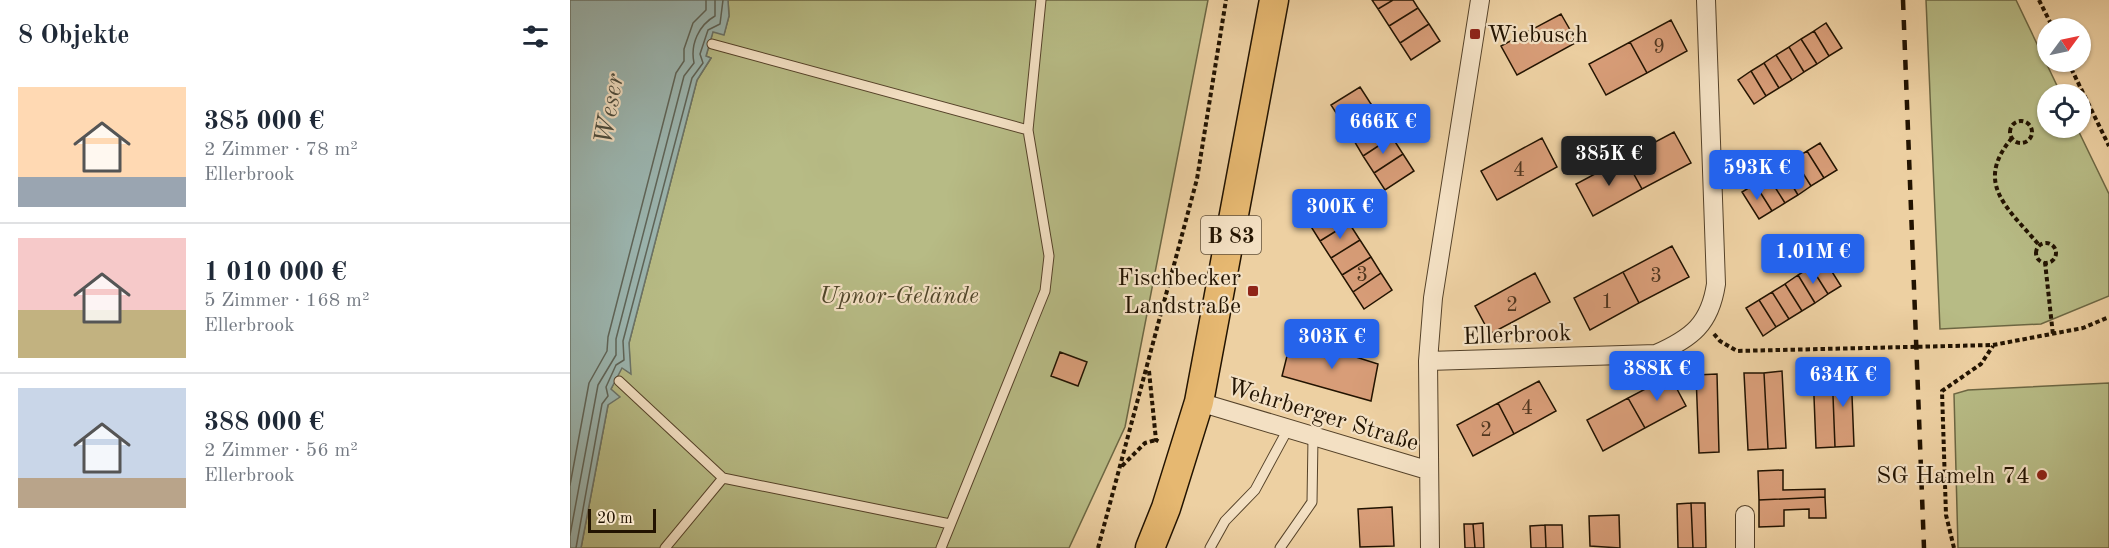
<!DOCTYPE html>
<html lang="de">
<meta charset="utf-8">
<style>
body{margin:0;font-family:"Old Standard TT",serif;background:#f6f6f7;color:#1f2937;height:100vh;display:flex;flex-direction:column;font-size:22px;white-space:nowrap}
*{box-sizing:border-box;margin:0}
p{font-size:20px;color:#747a83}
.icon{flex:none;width:33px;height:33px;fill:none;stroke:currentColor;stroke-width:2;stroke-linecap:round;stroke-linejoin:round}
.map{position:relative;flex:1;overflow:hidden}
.details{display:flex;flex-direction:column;background:#fff;width:570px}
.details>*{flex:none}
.needle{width:39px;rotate:57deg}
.buttons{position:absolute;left:1467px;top:18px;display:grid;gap:12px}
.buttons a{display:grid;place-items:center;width:54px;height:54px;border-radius:50%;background:#fff;box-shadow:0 2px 4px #0004;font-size:30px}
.scale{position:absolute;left:18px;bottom:15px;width:68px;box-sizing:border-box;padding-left:6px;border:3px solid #221301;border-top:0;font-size:16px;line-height:21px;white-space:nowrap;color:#221301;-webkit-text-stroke:4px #f3e0c3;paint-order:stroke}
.price{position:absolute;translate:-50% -51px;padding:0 14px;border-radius:6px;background:#2563eb;color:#fff;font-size:20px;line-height:39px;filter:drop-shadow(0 2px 3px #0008)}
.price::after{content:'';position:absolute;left:50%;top:36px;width:18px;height:14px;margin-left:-9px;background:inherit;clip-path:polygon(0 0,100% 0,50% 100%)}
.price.active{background:#222;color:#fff}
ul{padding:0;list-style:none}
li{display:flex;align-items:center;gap:18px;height:150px;padding:0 18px}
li+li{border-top:2px solid #e0e1e3}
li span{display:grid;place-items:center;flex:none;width:168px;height:120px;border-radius:0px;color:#555}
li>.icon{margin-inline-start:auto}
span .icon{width:72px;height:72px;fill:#fffc;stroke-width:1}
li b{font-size:26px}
h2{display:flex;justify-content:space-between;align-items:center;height:72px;padding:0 18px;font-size:26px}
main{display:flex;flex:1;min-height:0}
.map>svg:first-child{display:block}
.green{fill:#b7bb85;stroke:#6c6743;stroke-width:1.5}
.water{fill:#9bb5af;stroke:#6b7469;stroke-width:1.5}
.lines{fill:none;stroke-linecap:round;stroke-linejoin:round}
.shore{stroke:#5e6458;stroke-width:1.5}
.building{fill:#d89d78;stroke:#221301;stroke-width:1.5}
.lane-casing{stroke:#554229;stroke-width:11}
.street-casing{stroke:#554229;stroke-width:20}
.primary-casing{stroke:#221301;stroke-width:31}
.path{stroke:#221301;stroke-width:4;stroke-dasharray:4.5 3;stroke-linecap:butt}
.lane{stroke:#f3e0c3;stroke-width:9}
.street{stroke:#f3e0c3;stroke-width:18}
.primary{stroke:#e6b871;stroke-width:28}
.rail{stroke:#221301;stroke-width:4.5;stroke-dasharray:10 10;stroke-linecap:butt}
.poi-dot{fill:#8f2418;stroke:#f3e0c3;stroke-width:2}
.labels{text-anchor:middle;stroke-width:4.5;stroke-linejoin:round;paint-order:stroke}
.number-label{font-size:21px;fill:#50361f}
.shield{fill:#f3e0c3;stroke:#61503b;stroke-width:1.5}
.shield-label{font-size:22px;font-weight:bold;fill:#221301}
.poi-label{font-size:24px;fill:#221301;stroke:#f3e0c3;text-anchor:end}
.park-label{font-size:24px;font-style:italic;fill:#4f4529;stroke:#f3e0c3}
.street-label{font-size:24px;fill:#221301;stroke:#f3e0c3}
.water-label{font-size:26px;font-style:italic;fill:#4c4c3e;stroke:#f3e0c3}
</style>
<main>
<section class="details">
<h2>8 Objekte<svg class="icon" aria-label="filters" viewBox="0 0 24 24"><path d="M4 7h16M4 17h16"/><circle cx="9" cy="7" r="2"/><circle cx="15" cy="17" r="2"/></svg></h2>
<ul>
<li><span style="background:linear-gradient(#ffd9b3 75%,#9aa5b1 0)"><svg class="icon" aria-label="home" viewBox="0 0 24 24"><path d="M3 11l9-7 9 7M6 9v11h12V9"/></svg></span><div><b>385 000 €</b><p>2 Zimmer · 78 m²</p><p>Ellerbrook</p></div></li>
<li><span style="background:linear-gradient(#f6c9c9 60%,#c2b280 0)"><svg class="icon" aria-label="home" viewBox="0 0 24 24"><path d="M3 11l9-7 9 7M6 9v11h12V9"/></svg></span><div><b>1 010 000 €</b><p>5 Zimmer · 168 m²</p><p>Ellerbrook</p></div></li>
<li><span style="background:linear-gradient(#c9d6e8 75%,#b9a48a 0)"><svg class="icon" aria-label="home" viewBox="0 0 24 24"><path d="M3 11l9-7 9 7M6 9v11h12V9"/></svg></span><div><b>388 000 €</b><p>2 Zimmer · 56 m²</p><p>Ellerbrook</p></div></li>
</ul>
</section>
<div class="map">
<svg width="1539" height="548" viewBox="0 0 1539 548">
<rect width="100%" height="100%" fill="#edd0a2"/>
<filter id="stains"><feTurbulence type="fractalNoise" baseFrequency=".00333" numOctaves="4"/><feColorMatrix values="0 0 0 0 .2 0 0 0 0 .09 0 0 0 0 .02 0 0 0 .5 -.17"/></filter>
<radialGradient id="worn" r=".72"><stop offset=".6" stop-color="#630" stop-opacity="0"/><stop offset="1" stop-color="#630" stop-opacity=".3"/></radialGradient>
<path class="green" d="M158 0H638L555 427 499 548H11L41 389 52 367 60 373 59 343 127 80 141 58 136 56 143 31 154 34 159 16Z
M1356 0H1446L1491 94H1478V128H1507L1539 194V296L1471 324 1370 329Z
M1539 383V548H1388L1384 394 1398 390Z"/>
<path class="water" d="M0 0H158L159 16 154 35 143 32 136 56 141 58 127 80 59 343 61 374 52 368 41 389 50 397 38 405 11 548H0Z"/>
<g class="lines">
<path class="shore" d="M0 485 19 383 37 351 38 337 106 73 114 61V49L123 23 136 10V0
M0 535 28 385 46 355V339L114 76 124 63C120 44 129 25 145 16V0
M6 548 32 404 38 396 36 387 46 365 54 360 53 341 122 78 133 63 130 54 138 30 150 24 153 0"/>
</g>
<path class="building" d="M802 0H823L808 9Z
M823 0H843L848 8 819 26 808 9Z
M848 8 859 24 830 43 819 26Z
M991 14 1007 42 947 75 931 46Z
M1101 20 1117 51 1077 73 1060 42Z
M1256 23 1272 48 1259 56 1244 31Z
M859 24 870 41 841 60 830 43Z
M1244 31 1259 56 1247 64 1231 39Z
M1231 39 1247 64 1234 72 1219 47Z
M1060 42 1077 73 1036 95 1019 64Z
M1219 47 1234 72 1222 80 1206 55Z
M1206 55 1222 80 1209 88 1194 63Z
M1194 63 1209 88 1196 96 1181 71Z
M1181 71 1196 96 1184 104 1168 80Z
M790 87 801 104 772 122 761 105Z
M801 104 811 121 783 139 772 122Z
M811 121 822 137 793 156 783 139Z
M1104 132 1121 163 1072 189 1055 158Z
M822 137 833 154 804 173 793 156Z
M972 138 987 167 927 200 911 171Z
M1250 143 1267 170 1254 178 1237 151Z
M1237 151 1254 178 1241 186 1224 159Z
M833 154 844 171 815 190 804 173Z
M1055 158 1072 189 1023 216 1006 184Z
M1224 159 1241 186 1228 195 1211 167Z
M1211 167 1228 195 1215 203 1198 176Z
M1198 176 1215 203 1202 211 1185 184Z
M1185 184 1202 211 1189 219 1172 192Z
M768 206 779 223 750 241 740 225Z
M779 223 790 240 761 258 750 241Z
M790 240 801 257 772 275 761 258Z
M1102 246 1119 277 1069 303 1053 272Z
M801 257 811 273 783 292 772 275Z
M1254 259 1271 286 1258 294 1241 267Z
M1241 267 1258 294 1245 303 1228 275Z
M1053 272 1069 303 1020 330 1004 298Z
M811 273 822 290 794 309 783 292Z
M965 273 980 302 920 334 905 306Z
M1228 275 1245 303 1232 311 1215 284Z
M1215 284 1232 311 1219 319 1202 292Z
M1202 292 1219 319 1206 327 1189 300Z
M1189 300 1206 327 1193 336 1176 308Z
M729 339 808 364 801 401 712 376 717 356 724 357Z
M490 352 517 362 508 386 481 376Z
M1262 370 1265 447 1246 448 1243 371Z
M1262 370H1281L1284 446 1265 447Z
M1212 371 1216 448 1198 449 1194 373Z
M1174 373H1194L1198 449 1178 450Z
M1147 374 1149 452 1129 453 1126 375Z
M1100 376 1116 406 1075 428 1058 398Z
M969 381 986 411 944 434 928 403Z
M1058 398 1075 428 1033 451 1017 420Z
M928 403 944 434 903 456 887 425Z
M1213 470V490L1255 489V497L1189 500 1188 471Z
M1255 497 1256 518H1239V509L1214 510V526L1189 527V500Z
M1121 503 1123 548H1108L1107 504Z
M1121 503H1135L1136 548H1123Z
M822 507 824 546 790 547 788 509Z
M1049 515 1050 548 1020 546 1019 516Z
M913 523 914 548H905L903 524Z
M894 524H903L905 548H895Z
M975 525H992L993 548H976Z
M975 525 976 548H961L960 526Z"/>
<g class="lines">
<g class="lane-casing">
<path id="lane" d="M142 44 458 130
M49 381 153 478 380 524
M95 548 153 478
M371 548 475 291 479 256 458 130 471 0
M640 548 655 521 685 490 718 429
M710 548 742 502 743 438"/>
</g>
<g class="street-casing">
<path id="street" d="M858 361 1086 354C1122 338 1140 324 1146 284L1136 0
M629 402 857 470
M1175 515V548
M860 548 858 361 863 298 910 0"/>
</g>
<g class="primary-casing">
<path id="primary" d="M580 548 596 508 629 402 704 0"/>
</g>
<path class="path" d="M1469 0 1483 28
M1498 62 1539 146
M1440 132a11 11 0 1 1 22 0a11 11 0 1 1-22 0Z
M1442 138C1403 184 1439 209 1469 245
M1466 253a10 10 0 1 1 20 0a10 10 0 1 1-20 0Z
M1475 262 1483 335
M1144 334 1150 341 1167 351 1423 345 1513 328 1539 317
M579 371 586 440 590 442
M552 466 575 443 586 440
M528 548 627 179 656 0
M1384 548 1376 515 1372 391 1411 364 1423 346"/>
<use href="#lane" class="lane"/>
<use href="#street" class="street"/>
<use href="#primary" class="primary"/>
<path class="rail" d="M1333 0 1354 548"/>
</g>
<g class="poi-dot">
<rect x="899" y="28" width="12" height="12" rx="3"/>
<rect x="677" y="285" width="12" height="12" rx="3"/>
<circle cx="1472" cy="475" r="6"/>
</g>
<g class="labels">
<g class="number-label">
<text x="1089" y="53">9</text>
<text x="949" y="176">4</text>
<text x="792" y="281">3</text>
<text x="1086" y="282">3</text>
<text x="1037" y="308">1</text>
<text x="942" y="311">2</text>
<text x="957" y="414">4</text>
<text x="916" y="436">2</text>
</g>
<rect class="shield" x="631" y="216" width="60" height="38" rx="4.5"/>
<g class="shield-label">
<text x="661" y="243">B 83</text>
</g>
<g class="poi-label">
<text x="917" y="42" text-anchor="start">Wiebusch</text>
<text x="671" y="285">Fischbecker<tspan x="671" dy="28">Landstraße</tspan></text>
<text x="1460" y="483">SG Hameln 74</text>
</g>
<g class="park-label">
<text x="329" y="303">Upnor-Gelände</text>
</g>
<g class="street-label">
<text transform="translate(947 334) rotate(-2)" y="8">Ellerbrook</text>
<text transform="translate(753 414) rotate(17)" y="8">Wehrberger Straße</text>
</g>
<g class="water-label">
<text transform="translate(38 109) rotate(-80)" y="9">Weser</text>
</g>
</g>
<rect width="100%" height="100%" filter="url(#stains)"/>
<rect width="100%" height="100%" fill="url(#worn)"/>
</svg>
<div class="buttons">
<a><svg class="needle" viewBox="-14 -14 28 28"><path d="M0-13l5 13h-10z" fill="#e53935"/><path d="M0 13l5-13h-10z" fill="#747a83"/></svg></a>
<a><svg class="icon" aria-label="locate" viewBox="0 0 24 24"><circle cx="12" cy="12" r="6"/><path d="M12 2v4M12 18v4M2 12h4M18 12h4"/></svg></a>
</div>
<div class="scale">20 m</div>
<b class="price" style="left:813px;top:155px">666K €</b>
<b class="price active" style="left:1039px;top:187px">385K €</b>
<b class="price" style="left:1187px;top:201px">593K €</b>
<b class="price" style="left:770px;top:240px">300K €</b>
<b class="price" style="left:1243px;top:285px">1.01M €</b>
<b class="price" style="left:762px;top:370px">303K €</b>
<b class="price" style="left:1087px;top:402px">388K €</b>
<b class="price" style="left:1273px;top:408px">634K €</b>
</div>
</main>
